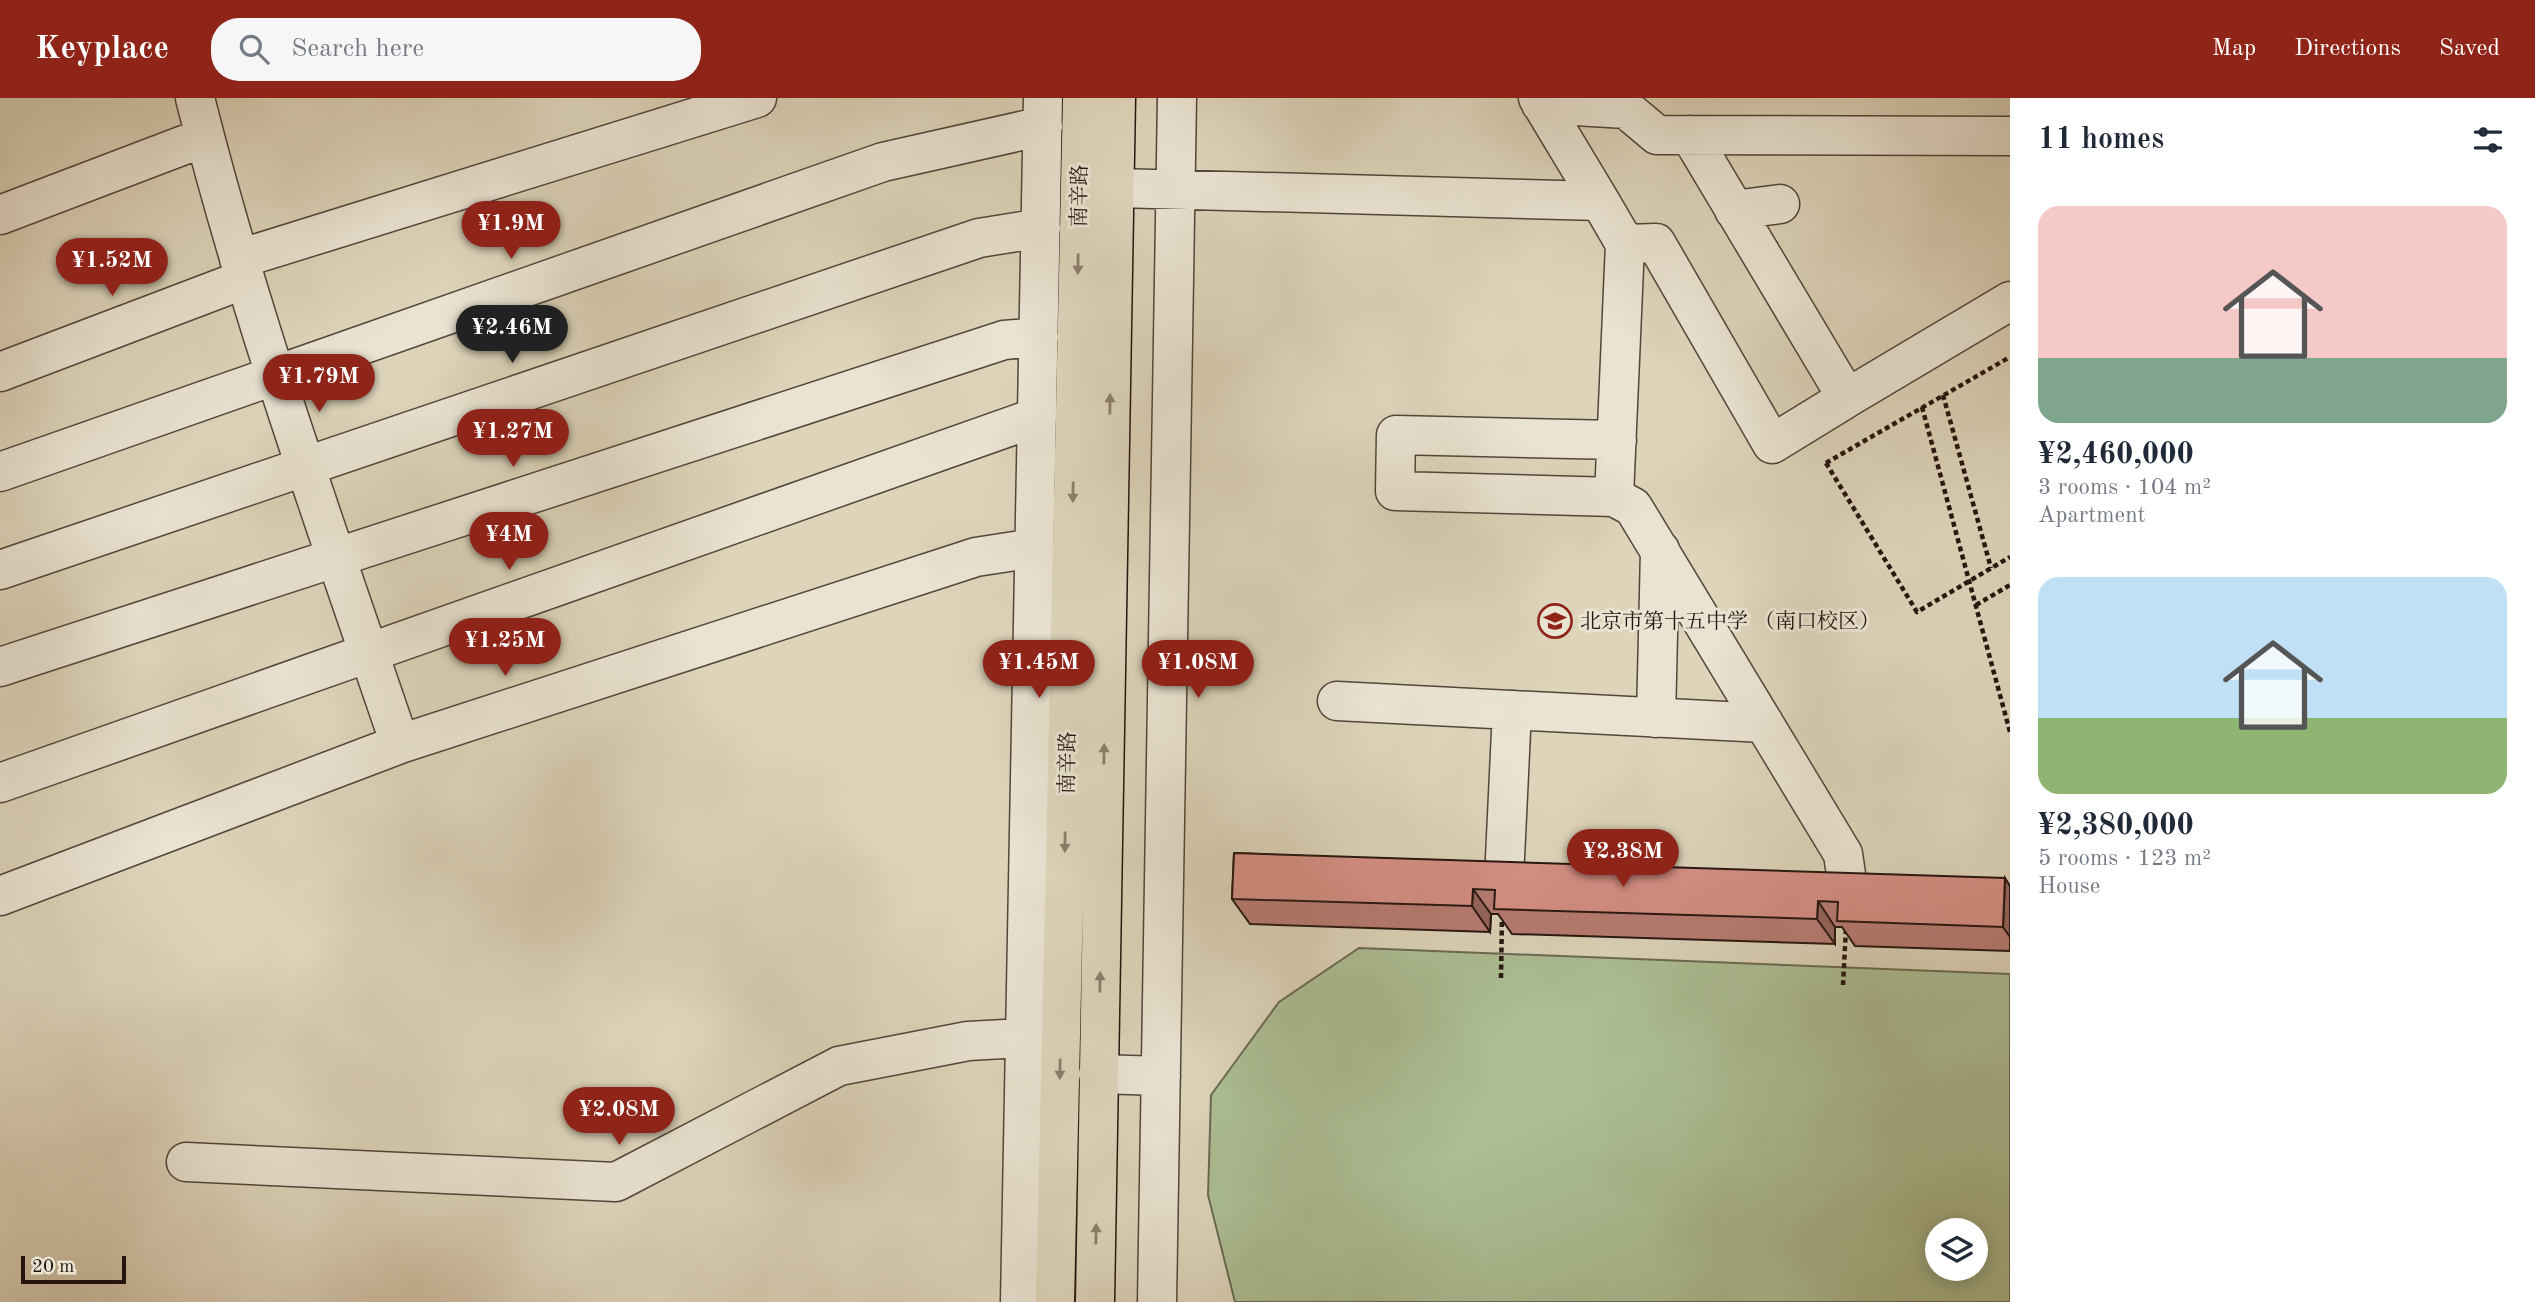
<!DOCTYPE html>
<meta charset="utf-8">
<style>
body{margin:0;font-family:"Old Standard TT","Noto Serif SC",serif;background:#f6f6f7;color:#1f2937;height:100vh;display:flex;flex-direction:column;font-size:26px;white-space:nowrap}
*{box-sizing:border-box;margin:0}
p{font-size:23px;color:#747a83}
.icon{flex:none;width:38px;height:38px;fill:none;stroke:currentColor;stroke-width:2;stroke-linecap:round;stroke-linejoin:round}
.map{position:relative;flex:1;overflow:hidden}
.panel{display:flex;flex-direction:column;background:#fff;width:525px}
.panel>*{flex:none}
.controls{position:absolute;left:1925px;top:1120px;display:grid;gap:14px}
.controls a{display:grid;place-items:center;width:63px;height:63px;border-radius:50%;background:#fff;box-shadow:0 4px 18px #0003;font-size:35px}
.scale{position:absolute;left:21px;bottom:18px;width:105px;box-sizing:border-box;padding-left:7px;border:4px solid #26150f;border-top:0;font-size:19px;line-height:24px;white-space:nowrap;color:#26150f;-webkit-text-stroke:5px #e9e3d2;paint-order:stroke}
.price{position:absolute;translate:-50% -60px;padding:0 16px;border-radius:24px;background:#8f2418;color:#fff;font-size:23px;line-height:46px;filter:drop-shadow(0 2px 4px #0008)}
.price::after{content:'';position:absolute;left:50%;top:42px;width:21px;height:16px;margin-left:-10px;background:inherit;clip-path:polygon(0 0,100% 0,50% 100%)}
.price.current{background:#222;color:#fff}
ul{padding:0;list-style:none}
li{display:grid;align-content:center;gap:14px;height:371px;padding:0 28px}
li span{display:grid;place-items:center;height:217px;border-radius:21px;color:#555}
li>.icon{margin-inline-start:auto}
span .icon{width:126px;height:126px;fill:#fffc;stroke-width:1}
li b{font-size:30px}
h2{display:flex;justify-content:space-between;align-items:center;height:84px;padding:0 28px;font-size:30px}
header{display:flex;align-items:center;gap:42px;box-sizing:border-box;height:98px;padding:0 35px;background:#8f2418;color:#fff}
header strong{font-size:33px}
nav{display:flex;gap:38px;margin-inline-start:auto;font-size:24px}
.search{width:490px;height:63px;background:#f6f6f7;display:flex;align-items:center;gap:18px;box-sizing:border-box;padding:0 24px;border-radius:28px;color:#747a83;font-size:26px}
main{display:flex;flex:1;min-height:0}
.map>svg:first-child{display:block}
.pitch{fill:#acbe94;stroke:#696a52;stroke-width:2;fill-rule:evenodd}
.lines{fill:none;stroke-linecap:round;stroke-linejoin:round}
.minor-casing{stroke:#54453a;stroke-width:41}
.major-casing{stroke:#26150f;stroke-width:41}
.path{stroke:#26150f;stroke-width:4.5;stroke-dasharray:5 3.5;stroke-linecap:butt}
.minor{stroke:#e9e3d2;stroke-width:38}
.major{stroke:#ddd4ba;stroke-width:38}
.wall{fill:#b77b72;stroke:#26150f;stroke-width:2}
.shaded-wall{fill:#95645c;stroke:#26150f;stroke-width:2}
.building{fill:#d58f84;stroke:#26150f;stroke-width:2}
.oneway{fill:#8b7e6d}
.labels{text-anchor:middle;stroke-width:6;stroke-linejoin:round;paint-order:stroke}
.street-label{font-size:21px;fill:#26150f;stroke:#e9e3d2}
.poi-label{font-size:21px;fill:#26150f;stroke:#e9e3d2;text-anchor:start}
</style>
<header>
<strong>Keyplace</strong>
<div class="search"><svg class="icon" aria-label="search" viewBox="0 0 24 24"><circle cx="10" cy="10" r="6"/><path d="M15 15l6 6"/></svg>Search here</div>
<nav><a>Map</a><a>Directions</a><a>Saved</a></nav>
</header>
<main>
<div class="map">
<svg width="2010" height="1204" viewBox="0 0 2010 1204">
<rect width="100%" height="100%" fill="#ddd4ba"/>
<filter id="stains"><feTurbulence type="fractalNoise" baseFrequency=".00286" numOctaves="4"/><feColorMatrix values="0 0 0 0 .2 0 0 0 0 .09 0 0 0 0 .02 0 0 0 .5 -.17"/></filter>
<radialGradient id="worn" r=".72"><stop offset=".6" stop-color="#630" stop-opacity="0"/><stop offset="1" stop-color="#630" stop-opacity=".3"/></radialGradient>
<path class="pitch" d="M1359 850 2010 876V1204H1235L1208 1097 1211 997 1279 904ZM1976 1132V1171H1937V1132Z"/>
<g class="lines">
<g class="minor-casing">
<path id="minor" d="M195 0C250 219 327 432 400 646
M1538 0 1600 103
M1541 6 1626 11 1657 37 2010 38
M1690 37 1847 300 2010 203
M1080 89 1600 103 1625 146 1614 399 1395 393 1396 337 1617 342
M1734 112 1780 106
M0 117 205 39
M1625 146 1656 145 1772 346 1847 300
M239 161 757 0
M0 274 245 181
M0 374 883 64 1043 28
M1614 399 1633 409 1843 756 1848 790
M0 472 979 140 1041 130
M0 569 1004 242 1039 239
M1337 603 1764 625
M1656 620 1660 452
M0 685 1037 319
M1504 781 1512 612
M0 798 400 646 976 459 1034 450
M1098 976 1161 978
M186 1064 616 1084 839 968 968 943 1024 940
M1020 1204 1043 0
M1157 1204 1177 0"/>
</g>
<g class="major-casing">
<path id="major" d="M1055 1204 1082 0
M1095 1204 1116 0"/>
</g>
<path class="path" d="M1943 297 1991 470
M1922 309 2010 634
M1826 365 1917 514 2010 459
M1826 365 2010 259
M1976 507 2010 487
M1501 880 1502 817
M1843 887 1846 830"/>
<use href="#minor" class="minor"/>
<use href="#major" class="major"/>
</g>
<path class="wall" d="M1234 755 2010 788V853L1855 848 1842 829H1835V846L1512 836 1498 816H1491L1490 834 1250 826 1232 801Z"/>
<path class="shaded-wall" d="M2005 780 2010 788V839L2003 829Z
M1473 791 1491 816 1490 834 1472 808Z
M1818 803 1835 829V846L1817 821Z"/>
<path class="building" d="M1234 755 2005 780 2003 829 1837 823 1838 804 1818 803 1817 821 1494 811 1495 792 1473 791 1472 808 1232 801Z"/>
<defs><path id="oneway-solid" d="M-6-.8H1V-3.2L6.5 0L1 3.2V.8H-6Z" transform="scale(1.75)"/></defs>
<g class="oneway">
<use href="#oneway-solid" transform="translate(1078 166) rotate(91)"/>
<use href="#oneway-solid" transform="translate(1110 306) rotate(-89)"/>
<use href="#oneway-solid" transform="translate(1073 394) rotate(91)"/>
<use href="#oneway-solid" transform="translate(1104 656) rotate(-89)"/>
<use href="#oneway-solid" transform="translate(1065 744) rotate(91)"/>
<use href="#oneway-solid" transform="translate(1100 884) rotate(-89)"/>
<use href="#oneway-solid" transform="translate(1060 971) rotate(91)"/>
<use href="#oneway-solid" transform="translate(1096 1136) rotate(-89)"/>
</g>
<defs>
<g id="school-ring" transform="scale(1.75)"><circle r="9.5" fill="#e9e3d2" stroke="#8f2418" stroke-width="1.5"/><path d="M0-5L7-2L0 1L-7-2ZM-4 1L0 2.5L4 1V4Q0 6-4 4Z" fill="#8f2418"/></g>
</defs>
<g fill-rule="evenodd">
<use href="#school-ring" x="1555" y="523"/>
</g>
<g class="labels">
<g class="street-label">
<text transform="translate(1079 98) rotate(-89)" y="7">南辛路</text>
<text transform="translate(1067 665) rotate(-89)" y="7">南辛路</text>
</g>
<g class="poi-label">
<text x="1580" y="530">北京市第十五中学 （南口校区）</text>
</g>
</g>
<rect width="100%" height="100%" filter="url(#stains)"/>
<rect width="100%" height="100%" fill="url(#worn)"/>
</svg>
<div class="controls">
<a><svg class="icon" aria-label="layers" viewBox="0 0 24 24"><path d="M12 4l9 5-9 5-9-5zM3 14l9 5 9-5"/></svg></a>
</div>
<div class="scale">20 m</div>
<b class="price" style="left:511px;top:163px">¥1.9M</b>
<b class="price" style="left:112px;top:200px">¥1.52M</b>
<b class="price current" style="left:512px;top:267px">¥2.46M</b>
<b class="price" style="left:319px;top:316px">¥1.79M</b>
<b class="price" style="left:513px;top:371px">¥1.27M</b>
<b class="price" style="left:509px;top:474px">¥4M</b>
<b class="price" style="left:505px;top:580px">¥1.25M</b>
<b class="price" style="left:1039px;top:602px">¥1.45M</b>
<b class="price" style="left:1198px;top:602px">¥1.08M</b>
<b class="price" style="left:1623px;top:791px">¥2.38M</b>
<b class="price" style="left:619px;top:1049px">¥2.08M</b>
</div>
<section class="panel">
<h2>11 homes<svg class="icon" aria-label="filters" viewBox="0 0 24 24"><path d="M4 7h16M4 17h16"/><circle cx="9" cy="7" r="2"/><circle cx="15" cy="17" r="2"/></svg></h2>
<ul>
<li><span style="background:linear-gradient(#f6c9c9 70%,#7fa58c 0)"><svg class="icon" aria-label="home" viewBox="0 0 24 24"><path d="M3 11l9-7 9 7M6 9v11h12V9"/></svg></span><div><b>¥2,460,000</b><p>3 rooms · 104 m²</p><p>Apartment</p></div></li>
<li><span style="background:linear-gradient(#bfe0f5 65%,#8fb573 0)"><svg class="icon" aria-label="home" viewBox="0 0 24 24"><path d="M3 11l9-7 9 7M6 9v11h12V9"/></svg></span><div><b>¥2,380,000</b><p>5 rooms · 123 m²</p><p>House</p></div></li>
</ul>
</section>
</main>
